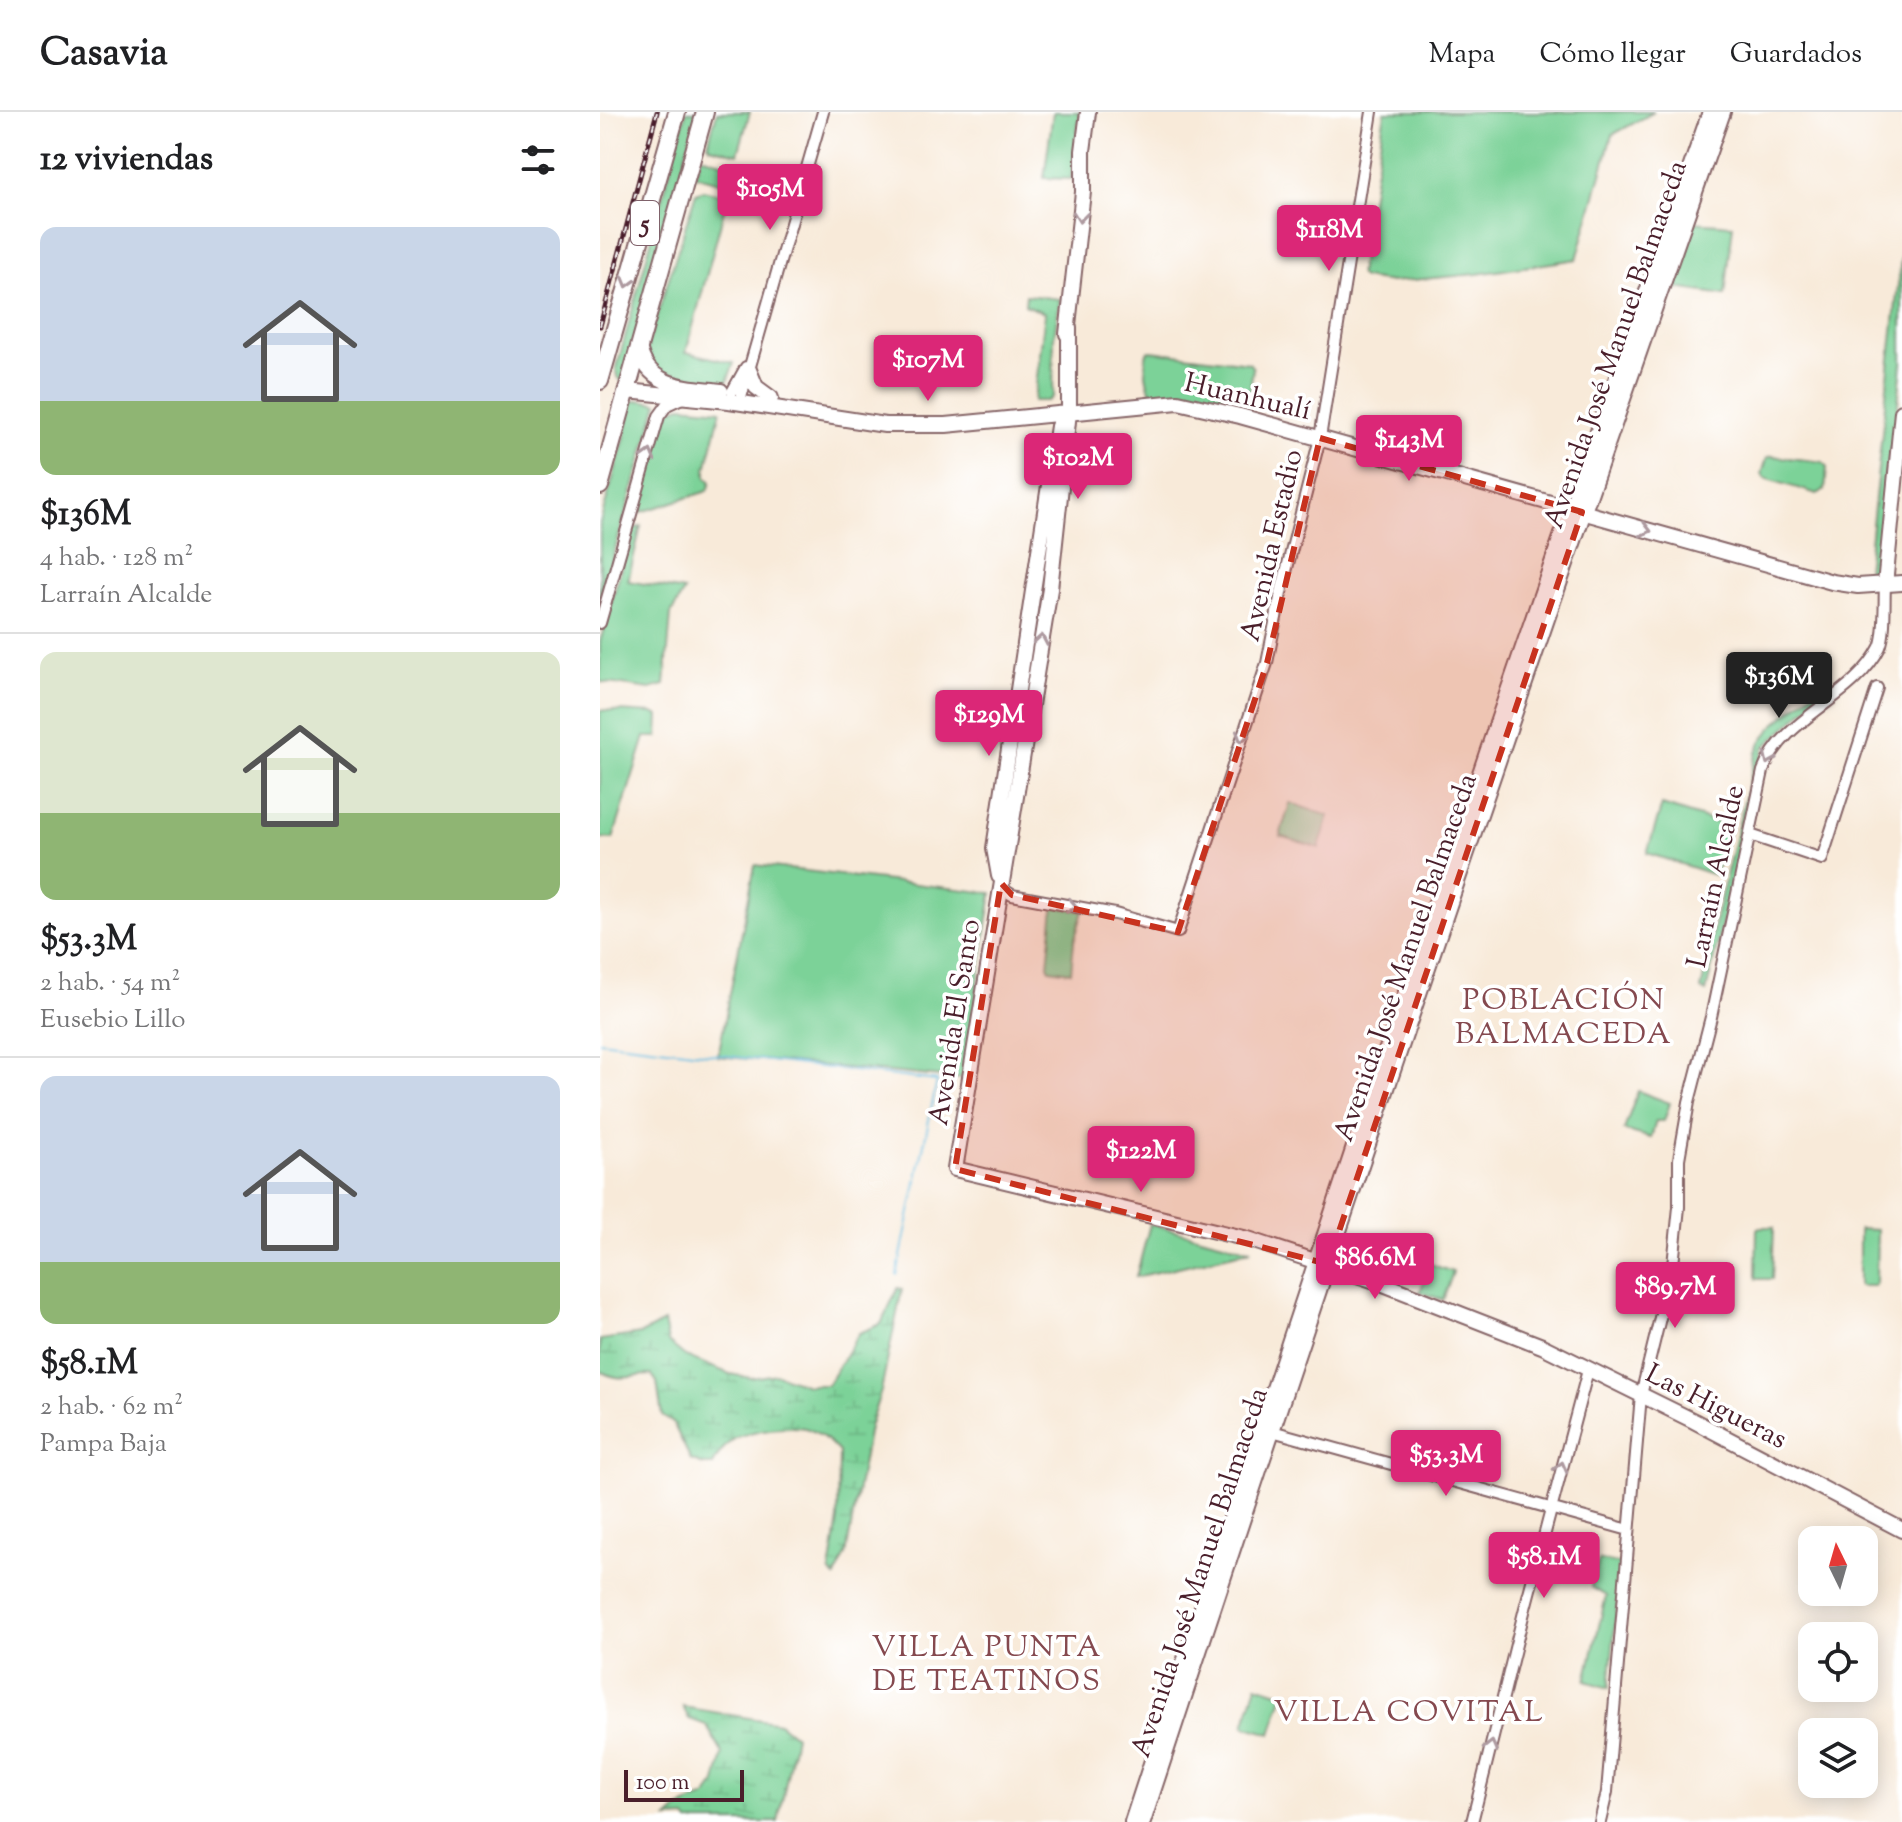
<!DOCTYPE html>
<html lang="es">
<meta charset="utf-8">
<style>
body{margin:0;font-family:"Sorts Mill Goudy",serif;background:#f6f6f6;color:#202124;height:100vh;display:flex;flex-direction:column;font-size:30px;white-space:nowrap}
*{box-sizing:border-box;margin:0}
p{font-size:26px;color:#757577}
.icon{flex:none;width:44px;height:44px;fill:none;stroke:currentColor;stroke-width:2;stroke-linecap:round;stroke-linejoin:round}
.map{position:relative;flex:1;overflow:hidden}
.sheet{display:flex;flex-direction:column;background:#fff;width:600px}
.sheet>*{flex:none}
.needle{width:52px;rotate:355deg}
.controls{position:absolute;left:1198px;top:1414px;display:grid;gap:16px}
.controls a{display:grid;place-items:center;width:80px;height:80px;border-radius:16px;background:#fff;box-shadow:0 4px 20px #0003;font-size:40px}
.scale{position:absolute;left:24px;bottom:20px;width:120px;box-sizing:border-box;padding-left:8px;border:4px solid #4a1f2b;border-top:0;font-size:22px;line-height:28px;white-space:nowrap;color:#4a1f2b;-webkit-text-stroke:6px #fff;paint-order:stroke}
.price{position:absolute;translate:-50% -68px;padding:0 18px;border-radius:8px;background:#db2777;color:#fff;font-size:26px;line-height:52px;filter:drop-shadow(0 2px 4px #0008)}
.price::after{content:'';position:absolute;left:50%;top:48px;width:24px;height:18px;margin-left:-12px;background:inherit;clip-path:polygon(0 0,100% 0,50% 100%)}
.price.on{background:#222;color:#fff}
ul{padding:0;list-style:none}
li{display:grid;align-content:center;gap:16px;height:424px;padding:0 40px}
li+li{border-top:2px solid #e0e0e0}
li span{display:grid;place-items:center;height:248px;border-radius:16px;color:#555}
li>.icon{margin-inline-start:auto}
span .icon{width:144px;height:144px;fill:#fffc;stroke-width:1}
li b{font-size:34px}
h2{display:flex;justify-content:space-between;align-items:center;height:96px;padding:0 40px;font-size:34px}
header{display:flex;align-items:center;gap:48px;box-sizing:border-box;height:112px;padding:0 40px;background:#fff;border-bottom:2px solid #e0e0e0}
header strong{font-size:38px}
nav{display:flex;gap:44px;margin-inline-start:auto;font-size:28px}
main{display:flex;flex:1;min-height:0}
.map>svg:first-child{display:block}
.green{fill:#7bd298;stroke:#627862;stroke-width:2}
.wetland{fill:url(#wetland-marsh);stroke:#627862;stroke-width:2}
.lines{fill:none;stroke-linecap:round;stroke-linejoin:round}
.stream{stroke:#63bbe0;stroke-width:2}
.minor-casing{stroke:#876668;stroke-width:14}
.major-casing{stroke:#876668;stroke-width:18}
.highway-casing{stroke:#876668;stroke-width:20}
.minor{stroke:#fff;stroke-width:10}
.major{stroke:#fff;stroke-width:14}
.highway{stroke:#fff;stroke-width:16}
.rail-casing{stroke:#4a1f2b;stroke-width:5}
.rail{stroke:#fff;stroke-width:2;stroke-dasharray:6;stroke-linecap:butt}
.oneway{stroke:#ae9aa0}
.marked{fill:#c8321e;fill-opacity:0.2;stroke:#c8321e;stroke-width:6;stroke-dasharray:16 10;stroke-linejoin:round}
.labels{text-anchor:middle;stroke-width:7;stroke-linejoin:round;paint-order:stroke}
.shield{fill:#fff;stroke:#80626b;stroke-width:2}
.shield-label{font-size:26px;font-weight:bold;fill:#4a1f2b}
.street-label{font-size:28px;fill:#4a1f2b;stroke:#fff}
.neighbourhood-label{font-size:30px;letter-spacing:2px;fill:#85494f;stroke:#fff}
</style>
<header>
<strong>Casavia</strong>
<nav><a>Mapa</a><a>Cómo llegar</a><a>Guardados</a></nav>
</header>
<main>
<section class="sheet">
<h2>12 viviendas<svg class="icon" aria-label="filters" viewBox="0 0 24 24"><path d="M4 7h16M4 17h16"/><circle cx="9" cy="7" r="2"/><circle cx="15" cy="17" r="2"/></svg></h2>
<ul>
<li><span style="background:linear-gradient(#c9d6e8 70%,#8fb573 0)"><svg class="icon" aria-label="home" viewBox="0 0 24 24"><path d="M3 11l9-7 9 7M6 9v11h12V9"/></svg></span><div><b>$136M</b><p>4 hab. · 128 m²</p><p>Larraín Alcalde</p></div></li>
<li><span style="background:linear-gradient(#dfe7d0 65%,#8fb573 0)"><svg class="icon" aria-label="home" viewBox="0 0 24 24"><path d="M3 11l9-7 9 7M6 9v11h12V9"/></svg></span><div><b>$53.3M</b><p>2 hab. · 54 m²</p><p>Eusebio Lillo</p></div></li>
<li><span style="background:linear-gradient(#c9d6e8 75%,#8fb573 0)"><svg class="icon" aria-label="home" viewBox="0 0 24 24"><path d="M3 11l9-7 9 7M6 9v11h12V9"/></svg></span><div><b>$58.1M</b><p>2 hab. · 62 m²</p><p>Pampa Baja</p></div></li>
</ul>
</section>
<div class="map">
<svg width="1302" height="1710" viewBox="0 0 1302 1710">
<defs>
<pattern id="wetland-marsh" width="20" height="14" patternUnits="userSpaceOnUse" patternTransform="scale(2)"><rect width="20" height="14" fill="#7bd298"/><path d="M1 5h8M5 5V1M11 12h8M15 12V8" fill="none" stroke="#6cb483"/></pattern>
</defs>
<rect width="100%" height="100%" fill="#fff"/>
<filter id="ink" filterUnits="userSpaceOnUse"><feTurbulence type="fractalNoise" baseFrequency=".0125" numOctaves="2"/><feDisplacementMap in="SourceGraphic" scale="16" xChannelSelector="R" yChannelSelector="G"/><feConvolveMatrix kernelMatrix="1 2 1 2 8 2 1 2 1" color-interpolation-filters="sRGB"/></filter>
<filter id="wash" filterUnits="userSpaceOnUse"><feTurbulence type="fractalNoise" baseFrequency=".006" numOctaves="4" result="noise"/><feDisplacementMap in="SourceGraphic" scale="32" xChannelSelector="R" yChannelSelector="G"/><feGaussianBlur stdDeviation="1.8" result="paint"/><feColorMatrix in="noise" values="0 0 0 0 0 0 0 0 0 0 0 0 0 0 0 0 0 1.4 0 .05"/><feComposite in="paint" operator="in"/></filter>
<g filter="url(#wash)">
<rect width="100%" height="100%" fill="#f8ead9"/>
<path class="green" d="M86 0H97L25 271 17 265 16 258Z
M117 0H150L138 42 110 35 108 32Z
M453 0H480L471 67 444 66Z
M785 0H1054L1012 23 977 147 877 162 791 170 763 166 759 163Z
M101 44 191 71 186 89 95 63Z
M103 78 128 84 86 240 134 251 126 272 60 259 48 243 47 235 96 81Z
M1092 110 1133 113 1125 183 1069 175Z
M1302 136V251L1295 320 1284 366 1287 393 1279 461 1267 459Z
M426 183 460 187 454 225 453 284 448 289H434L445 201 425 193Z
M551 239 649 251 653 256 648 292 644 296 577 284H555C545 276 544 251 547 240Z
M38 288 58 291 0 489V411L26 321 31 290Z
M82 294 121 298 106 357V364L111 370 108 379 42 400 38 397 62 308 72 297Z
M1171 344 1223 350 1227 355 1225 378 1217 382 1164 366 1162 362 1167 346Z
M41 414 28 469 84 479 71 502 65 573 50 577 0 570V530L31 422 33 417Z
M1232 573 1164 636 1106 880 1101 878 1114 813 1155 645 1161 630 1174 613 1220 574Z
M0 598 53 601 59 604 58 625H45L13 727 0 726Z
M690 691 729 704 719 736 680 724Z
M1062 693 1131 715 1115 763 1047 741Z
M155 753 392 781 363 967 118 944Z
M454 795 483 799 474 829 471 860 450 857 448 853Z
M1038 979 1070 991 1064 1009H1056L1051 1026 1024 1018Z
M550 1112 651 1138 536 1165Z
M1160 1115H1174L1172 1167H1157L1156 1164 1157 1117Z
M1259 1117 1277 1118 1276 1171 1274 1174H1259Z
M830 1152 853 1160 843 1188 820 1180Z
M999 1448 1021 1452 1009 1576 986 1569 1006 1484 991 1475Z
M657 1573 684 1582 671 1622 644 1614Z"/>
<path class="wetland" d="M298 1176 302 1177 281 1279 269 1315 246 1443 235 1465 230 1460 238 1407 239 1340C231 1331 221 1321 208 1317 192 1312 154 1318 138 1325 127 1330 118 1343 113 1353H103L91 1348 73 1311 62 1304 57 1270 52 1263C31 1263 22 1271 0 1259V1228L41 1222 64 1210 68 1230 85 1244 130 1262 151 1266 177 1262 207 1273H227L259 1221 281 1212Z
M83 1595 179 1611 195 1624 178 1710H89L86 1706 68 1707 81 1695 106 1685 116 1671 123 1642 106 1613 89 1607Z"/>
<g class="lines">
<path class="stream" d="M0 929 337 969 297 1163"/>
</g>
</g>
<g filter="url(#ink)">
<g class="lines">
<g class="minor-casing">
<path id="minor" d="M132 280 146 255
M142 282 223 0
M0 511 59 304 67 293 82 286
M1150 723 1222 747 1277 576
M401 772 404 778 412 783 515 802 578 820 667 551 682 476 720 326 772 0
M672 1319 1029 1418
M872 1710 924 1500 988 1258
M1000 1710 1007 1680 1041 1283 1073 1153 1079 1095V1047L1089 990 1111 905 1163 659C1184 604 1254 587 1280 535 1286 522 1284 488 1285 473"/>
</g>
<g class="major-casing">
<path id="major" d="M469 216V300L450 477 355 1057 648 1127 781 1171 942 1234 1094 1309 1302 1418
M467 222 483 80V39L488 0
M39 234C46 276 87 275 121 279
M149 258 156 275 171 286
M27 279 129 289 285 313H346L578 290 640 304 1232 470 1258 474 1302 471
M1285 473 1302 300
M399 764 394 736 458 314
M532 1710C676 1267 822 825 975 385 1019 256 1066 129 1110 0
M543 1710C730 1138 924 568 1123 0"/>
</g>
<g class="highway-casing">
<path id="highway" d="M0 269 77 0
M0 374 105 0"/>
</g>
<use href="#minor" class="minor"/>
<use href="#major" class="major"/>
<use href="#highway" class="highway"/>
<g class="rail-casing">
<path id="rail" d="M0 214 57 0"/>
</g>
<use href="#rail" class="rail"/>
</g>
<defs><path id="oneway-chevron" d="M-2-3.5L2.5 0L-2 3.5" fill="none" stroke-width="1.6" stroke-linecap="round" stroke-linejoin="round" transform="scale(2)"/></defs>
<g class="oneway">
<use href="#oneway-chevron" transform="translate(480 105) rotate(96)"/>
<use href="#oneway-chevron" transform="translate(28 170) rotate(106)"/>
<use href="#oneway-chevron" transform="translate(49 343) rotate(-74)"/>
<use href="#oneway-chevron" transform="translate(1046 418) rotate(15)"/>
<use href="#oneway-chevron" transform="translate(441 528) rotate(-80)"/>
<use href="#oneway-chevron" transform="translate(642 625) rotate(108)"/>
<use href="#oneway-chevron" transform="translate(1169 647) rotate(114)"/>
<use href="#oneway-chevron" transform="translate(472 794) rotate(11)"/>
<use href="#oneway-chevron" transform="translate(961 1355) rotate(-76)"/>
<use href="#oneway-chevron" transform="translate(891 1634) rotate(-76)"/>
</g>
</g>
<path class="marked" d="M720 326 982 400 728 1152 355 1057 401 771 412 783 578 820 667 551Z"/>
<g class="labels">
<rect class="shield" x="31" y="89" width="28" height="44" rx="6"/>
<g class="shield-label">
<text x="45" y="120">5</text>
</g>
<g class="street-label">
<text transform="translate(1014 232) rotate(-71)" y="10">Avenida José Manuel Balmaceda</text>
<text transform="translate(648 283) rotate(13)" y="10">Huanhualí</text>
<text transform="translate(670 433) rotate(-77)" y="10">Avenida Estadio</text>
<text transform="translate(1114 764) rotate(-78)" y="10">Larraín Alcalde</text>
<text transform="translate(804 845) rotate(-71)" y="10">Avenida José Manuel Balmaceda</text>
<text transform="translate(353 910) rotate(-81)" y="10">Avenida El Santo</text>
<text transform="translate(1117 1293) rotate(27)" y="10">Las Higueras</text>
<text transform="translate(598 1460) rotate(-72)" y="10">Avenida José Manuel Balmaceda</text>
</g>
<g class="neighbourhood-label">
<text x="964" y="897">POBLACIÓN<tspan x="964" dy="34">BALMACEDA</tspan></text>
<text x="387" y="1544">VILLA PUNTA<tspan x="387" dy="34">DE TEATINOS</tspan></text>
<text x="809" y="1609">VILLA COVITAL</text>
</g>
</g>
</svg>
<div class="controls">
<a><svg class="needle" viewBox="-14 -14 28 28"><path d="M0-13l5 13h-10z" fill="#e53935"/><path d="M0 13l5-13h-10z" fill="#757577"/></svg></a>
<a><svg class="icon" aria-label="locate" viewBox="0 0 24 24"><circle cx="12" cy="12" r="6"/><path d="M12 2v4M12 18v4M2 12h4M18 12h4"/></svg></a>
<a><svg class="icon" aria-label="layers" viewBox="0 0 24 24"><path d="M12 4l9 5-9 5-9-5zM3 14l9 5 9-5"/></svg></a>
</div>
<div class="scale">100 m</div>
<b class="price" style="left:170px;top:120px">$105M</b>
<b class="price" style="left:729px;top:161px">$118M</b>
<b class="price" style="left:328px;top:291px">$107M</b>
<b class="price" style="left:809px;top:371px">$143M</b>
<b class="price" style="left:478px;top:389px">$102M</b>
<b class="price on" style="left:1179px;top:608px">$136M</b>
<b class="price" style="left:389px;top:646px">$129M</b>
<b class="price" style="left:541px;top:1082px">$122M</b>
<b class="price" style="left:775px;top:1189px">$86.6M</b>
<b class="price" style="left:1075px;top:1218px">$89.7M</b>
<b class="price" style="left:846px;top:1386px">$53.3M</b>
<b class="price" style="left:944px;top:1488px">$58.1M</b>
</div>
</main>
